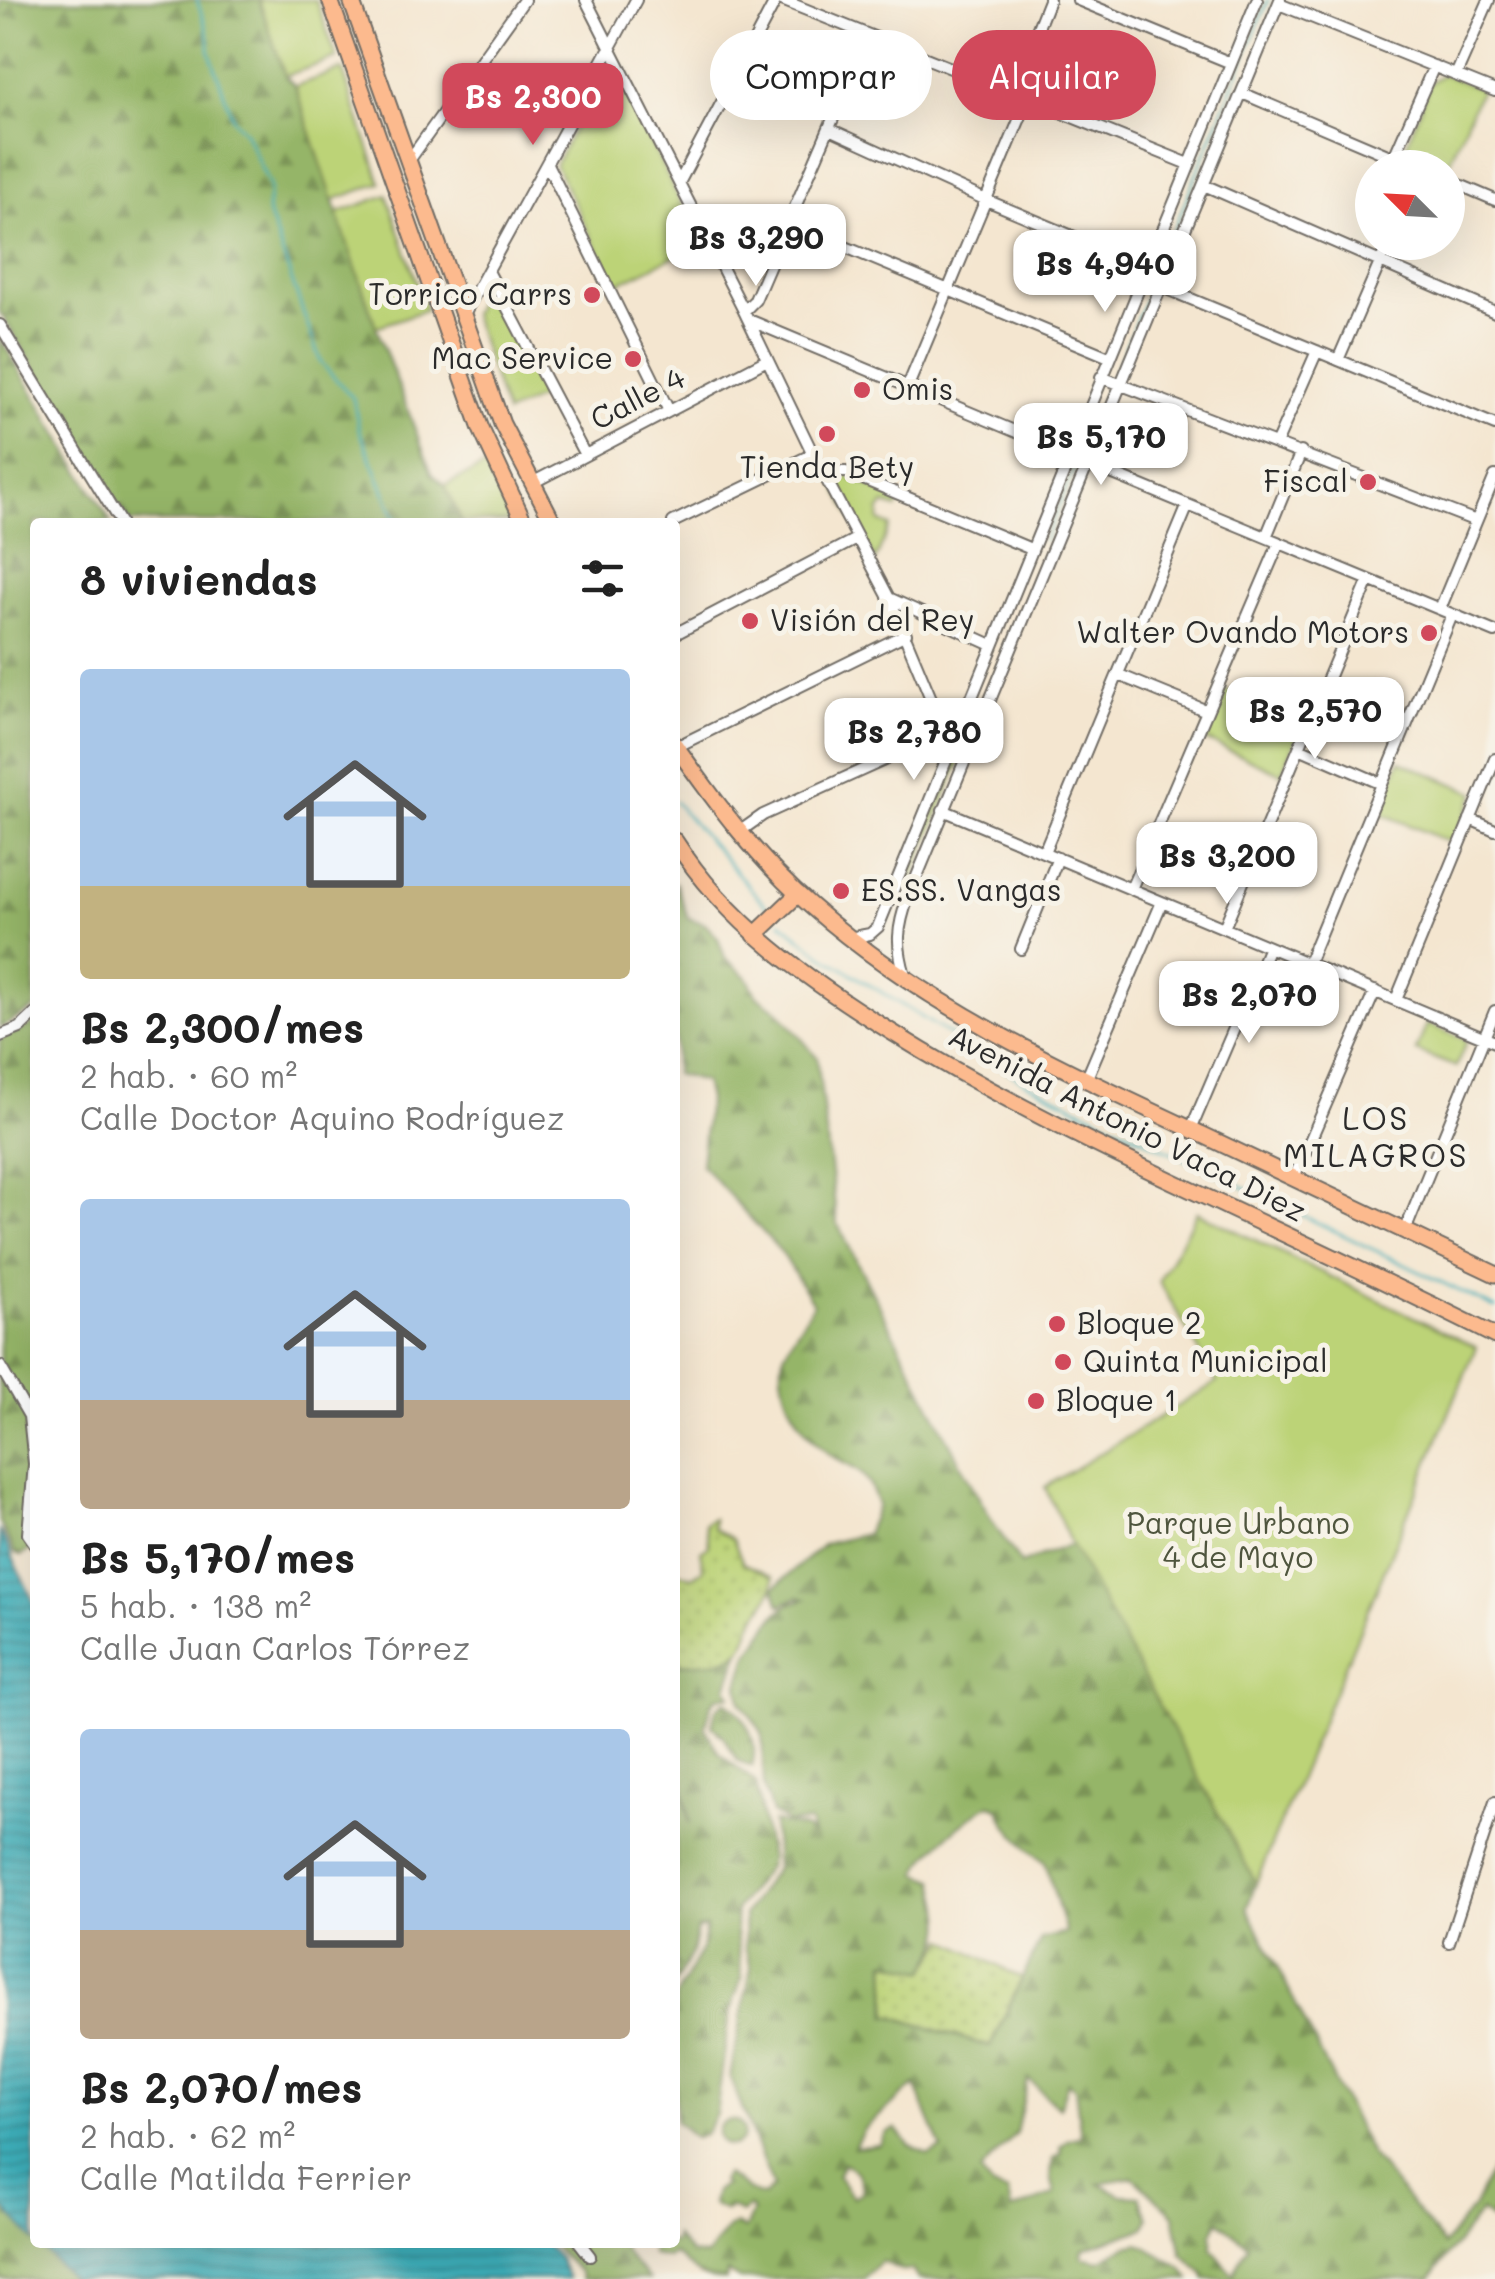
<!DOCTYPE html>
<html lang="es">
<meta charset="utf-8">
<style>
body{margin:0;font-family:Mali,sans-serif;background:#f2f2f2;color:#222;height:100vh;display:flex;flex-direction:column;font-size:38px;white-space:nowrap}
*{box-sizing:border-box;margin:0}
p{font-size:32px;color:#767676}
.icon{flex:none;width:55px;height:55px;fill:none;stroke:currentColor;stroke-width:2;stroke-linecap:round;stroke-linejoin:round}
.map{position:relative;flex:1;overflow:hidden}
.drawer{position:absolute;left:30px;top:518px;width:650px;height:1730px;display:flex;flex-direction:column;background:#fff;border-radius:10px;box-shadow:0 10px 40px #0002}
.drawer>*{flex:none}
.banner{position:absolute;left:710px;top:30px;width:635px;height:90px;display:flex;gap:20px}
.needle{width:65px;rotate:294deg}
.controls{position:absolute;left:1355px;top:150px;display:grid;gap:20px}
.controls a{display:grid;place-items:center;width:110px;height:110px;border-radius:50%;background:#fff;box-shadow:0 10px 40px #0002;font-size:50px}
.price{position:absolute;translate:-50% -85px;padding:0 22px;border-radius:20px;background:#fff;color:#222;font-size:32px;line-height:65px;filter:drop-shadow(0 2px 5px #0008)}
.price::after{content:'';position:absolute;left:50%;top:60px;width:30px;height:22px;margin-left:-15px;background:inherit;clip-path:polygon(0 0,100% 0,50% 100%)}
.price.selected{background:#d1495b;color:#fff}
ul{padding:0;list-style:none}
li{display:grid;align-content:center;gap:20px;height:530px;padding:0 50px}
li span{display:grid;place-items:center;height:310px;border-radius:10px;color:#555}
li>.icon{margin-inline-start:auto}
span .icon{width:180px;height:180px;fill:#fffc;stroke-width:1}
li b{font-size:42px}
h2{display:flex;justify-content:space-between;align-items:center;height:120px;padding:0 50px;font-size:42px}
.pill{padding:0 35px;border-radius:45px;background:#fff;box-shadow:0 10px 40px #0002;font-size:35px;line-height:90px}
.pill.selected{background:#d1495b;color:#fff}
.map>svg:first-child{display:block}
.grass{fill:url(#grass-dots);stroke:#747f51;stroke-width:2.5}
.forest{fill:url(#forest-firs);stroke:#60704a;stroke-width:2.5;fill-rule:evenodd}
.park{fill:#bcd377;stroke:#747f51;stroke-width:2.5}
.water{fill:url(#water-rules);stroke:#346c72;stroke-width:2.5}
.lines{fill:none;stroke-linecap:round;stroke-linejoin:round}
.stream{stroke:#3eaeb9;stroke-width:2.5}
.minor-casing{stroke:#716c65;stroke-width:14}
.highway-casing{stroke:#716c65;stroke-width:19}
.minor{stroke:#fff;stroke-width:10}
.highway{stroke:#fcba8e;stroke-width:15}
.poi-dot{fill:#d1495b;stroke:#f7f3e8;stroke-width:4}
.labels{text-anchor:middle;stroke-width:10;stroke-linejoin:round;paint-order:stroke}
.poi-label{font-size:30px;fill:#2b2b2b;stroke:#f7f3e8;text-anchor:start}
.street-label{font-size:30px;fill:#2b2b2b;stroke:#f7f3e8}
.park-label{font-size:30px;fill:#4f553e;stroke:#f7f3e8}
.neighbourhood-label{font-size:32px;letter-spacing:2.5px;fill:#2b2b2b;stroke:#f7f3e8}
</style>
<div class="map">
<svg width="1495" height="2279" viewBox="0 0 1495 2279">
<defs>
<pattern id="grass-dots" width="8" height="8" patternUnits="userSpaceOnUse" patternTransform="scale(2.5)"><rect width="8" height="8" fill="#bcd377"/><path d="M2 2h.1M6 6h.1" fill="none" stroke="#a2b567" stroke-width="1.8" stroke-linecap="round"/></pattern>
<pattern id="forest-firs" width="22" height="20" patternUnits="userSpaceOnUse" patternTransform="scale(2.5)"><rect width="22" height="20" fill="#95b568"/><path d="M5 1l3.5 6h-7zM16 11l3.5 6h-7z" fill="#7a9356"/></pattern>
<pattern id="water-rules" width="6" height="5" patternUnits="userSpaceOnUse" patternTransform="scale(2.5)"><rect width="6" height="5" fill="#3eaeb9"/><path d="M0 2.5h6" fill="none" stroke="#348e97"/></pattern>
</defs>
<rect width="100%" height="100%" fill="#f7f3e8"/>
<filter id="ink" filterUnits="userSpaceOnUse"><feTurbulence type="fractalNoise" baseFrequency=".01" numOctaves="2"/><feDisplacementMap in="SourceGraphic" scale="20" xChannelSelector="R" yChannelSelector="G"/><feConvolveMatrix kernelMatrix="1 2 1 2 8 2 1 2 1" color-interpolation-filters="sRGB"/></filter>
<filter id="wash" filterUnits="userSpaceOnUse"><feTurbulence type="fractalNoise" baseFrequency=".0048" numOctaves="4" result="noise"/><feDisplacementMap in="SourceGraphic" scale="40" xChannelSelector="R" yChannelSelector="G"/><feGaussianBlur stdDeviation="2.25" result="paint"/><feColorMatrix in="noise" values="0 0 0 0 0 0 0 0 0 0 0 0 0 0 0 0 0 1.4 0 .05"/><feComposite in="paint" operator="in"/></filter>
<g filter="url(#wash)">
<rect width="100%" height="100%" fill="#f4e6d0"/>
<path class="grass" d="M962 731 969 739 909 886 903 887 902 882Z
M713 1518 714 1528 733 1539 743 1563 773 1577C775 1594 762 1606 754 1620 748 1629 747 1641 741 1650 730 1666 696 1667 680 1663L675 1644V1571L691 1577 703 1570 701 1551 709 1546 705 1523Z
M945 1939 1022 1978 990 2047 888 2015 886 1960 925 1971Z"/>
<path class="forest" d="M0 0H259L285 76 295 86 376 327 432 474 445 485 462 522H127L0 312Z
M0 338 111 522H35V1008L0 1028Z
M675 882 688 918 705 924 718 938 725 958 747 977 757 996 778 1011 817 1057 837 1223 964 1471 995 1526 1021 1564 1072 1544 1256 1883 1247 1907 1372 2156 1444 2245 1474 2206 1495 2163V2223L1481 2211 1430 2279H1205L1204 2274 1182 2254 1174 2215 1133 2177 1099 2183 1122 2195 1140 2196 1148 2218 1144 2228 1083 2249 1082 2257 1100 2261 1127 2246 1139 2243 1182 2268 1190 2279H961L954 2274V2279H918L912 2270H901L881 2261 863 2279H740L727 2272 726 2279C694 2279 696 2270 674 2254L668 2258 652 2255 651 2245 675 2242V2236L691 2254 707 2256 727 2229 734 2225 745 2229 753 2211 749 2206 741 2213 731 2207 724 2210 712 2204 715 2191 725 2185 721 2182 725 2175C739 2181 749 2194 764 2196L773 2187 730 2077 751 1968 745 1947 744 1915 776 1868 773 1822 805 1828 813 1835 810 1822 788 1823 772 1813 764 1788 762 1732 741 1702 739 1684 748 1655 776 1614 791 1603 805 1599 798 1597 780 1605 774 1588 824 1544 866 1534 878 1505C863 1461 856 1475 827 1452 801 1432 776 1391 783 1358 787 1343 805 1320 813 1304L783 1254 701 1164 708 1099 704 1082 675 1074ZM989 1804 999 1808 1006 1824 1027 1848 1045 1862 1066 1933 1041 1939 990 2047 888 2015 886 1961 925 1971C948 1935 945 1921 935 1880L918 1874C923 1852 970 1817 989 1804ZM1028 2079 1059 2108 1068 2082 1075 2088 1081 2136 1067 2140 1060 2147 1062 2153 1053 2158 1051 2176 1055 2194 1011 2211 1008 2193 993 2188 980 2172 1016 2133ZM915 2085 942 2149 929 2155 909 2145 896 2129 886 2133 880 2145 854 2148 864 2129ZM844 2163C857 2171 862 2176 862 2192L853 2197 837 2175ZM1218 2220 1248 2245 1233 2275 1212 2249V2233Z
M35 1023V1446L31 1415 0 1362V1039Z
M0 1372 26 1416 31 1477 26 1532 30 1550 21 1555 14 1552 0 1522Z
M740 1650 727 1688 731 1695 717 1697 711 1704 705 1728 719 1753 756 1783 770 1859 768 1867 736 1910 735 1925 742 1977 730 2011 716 2114 705 2134 695 2137 675 2121V1998L701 1951 706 1927 697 1929 692 1953 675 1983V1754L690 1824 675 1731V1665C697 1660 721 1668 740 1650Z
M726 1701C746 1715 759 1742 752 1766L738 1761 724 1737 712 1725 716 1709Z
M718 2133a13 13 0 1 1 26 0a13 13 0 1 1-26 0Z
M0 2204 72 2279H0Z
M551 2243H621C629 2263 635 2263 649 2279H581L580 2273Z"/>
<path class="park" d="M259 0H316L337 58 285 76Z
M612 65 701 243 615 285 555 165 602 72Z
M342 69 381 183 333 200 295 86Z
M1442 74 1481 89 1447 167H1434L1408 156 1405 148 1430 83Z
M387 195 426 310 376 327 337 213Z
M486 291 492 294 547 394 506 414 472 315 478 299Z
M490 464 516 522H462L445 485Z
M838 473 901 498 897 508 885 504 880 510 879 521 890 526 875 561 833 481Z
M1222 689 1303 723 1282 774 1201 738Z
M1400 761 1475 793 1454 844 1378 812Z
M1427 1024 1467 1040 1456 1067 1416 1051Z
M1197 1212 1476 1347 1256 1883 1071 1544 1045 1487 1217 1382 1159 1281Z"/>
<path class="water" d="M0 1530 35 1604V2241L0 2204Z
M37 2243H543L558 2256 568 2279H72Z"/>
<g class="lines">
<path class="stream" d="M197 0 209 37V50L233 119 245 132 270 187 267 210 321 363 353 398 359 429 397 522
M1113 378 1268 0
M1044 542 1109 385
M675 802 772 913
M781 922 822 955 1025 1082 1495 1308"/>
</g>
</g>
<g filter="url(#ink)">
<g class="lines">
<g class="minor-casing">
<path id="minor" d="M586 0 744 311 813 454 889 598 950 744
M782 0 1189 164
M1078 0 1231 63
M1279 4 1495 91
M1456 75 1489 0
M1012 93 1049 0
M1242 93 1418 168
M830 129 986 200 1146 267
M1394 157 1434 66
M408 162 524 0
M547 164 669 411
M1448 180 1495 200
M679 183 776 0
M1204 185 1495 312
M788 223 1109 357
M488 271 585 455
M1162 287 1495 425
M744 311 755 300 869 35
M464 314 636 0
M749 320 1069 454
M0 325 120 522
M1338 360 1389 242
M1101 377 1476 521
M908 386 1028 99
M1277 442 1317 351
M1089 464 1495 632
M822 472H846L1031 549
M532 483 767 360
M673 522 813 454
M1266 537 1301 452
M889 598 992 645
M1440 609 1495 476
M675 634 856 539
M1119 675 1207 711
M676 747 906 634
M1299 748 1382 784
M943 810 1495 1042
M1470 819 1495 830
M739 832 763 815 946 732
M1044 852 1188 505
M1131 889 1279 543
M1224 928 1369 580
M849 938 870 934 878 927 1257 0
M1021 949 1058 858
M1308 963 1452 615
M905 975C896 945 897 928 908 898L1280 0
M1396 1000 1495 759
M0 1036 20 1028 35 1014
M1086 1080 1162 902
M1191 1129 1269 947
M1294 1178 1375 991
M1405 1231 1495 1011
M0 1366 29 1416 34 1464 28 1534 35 1544
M1449 1942 1495 1802
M579 2242 590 2256"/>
</g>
<g class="highway-casing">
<path id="highway" d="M330 0 481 429 524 522
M351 0 502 424 553 522
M675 745C715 802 758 860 811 906 924 1006 1066 1071 1201 1134 1299 1180 1397 1227 1495 1274
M675 841C728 924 808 980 890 1031 981 1088 1075 1135 1172 1181 1280 1232 1388 1282 1495 1336
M755 935 798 894"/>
</g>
<use href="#minor" class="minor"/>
<use href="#highway" class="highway"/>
</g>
</g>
<g class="poi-dot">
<circle cx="592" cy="295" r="10"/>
<circle cx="633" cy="359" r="10"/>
<circle cx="862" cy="390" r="10"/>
<circle cx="827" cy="434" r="10"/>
<circle cx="1368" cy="482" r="10"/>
<circle cx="750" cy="621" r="10"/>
<circle cx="1429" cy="633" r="10"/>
<circle cx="841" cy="891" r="10"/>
<circle cx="1057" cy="1324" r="10"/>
<circle cx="1063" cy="1362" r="10"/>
<circle cx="1036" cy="1401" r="10"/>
</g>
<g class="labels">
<g class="poi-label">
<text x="572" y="305" text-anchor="end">Torrico Carrs</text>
<text x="613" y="369" text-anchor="end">Mac Service</text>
<text x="882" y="400">Omis</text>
<text x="827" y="478" text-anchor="middle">Tienda Bety</text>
<text x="1348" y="492" text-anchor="end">Fiscal</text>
<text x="770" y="631">Visión del Rey</text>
<text x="1409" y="643" text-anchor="end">Walter Ovando Motors</text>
<text x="861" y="901">ES.SS. Vangas</text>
<text x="1077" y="1334">Bloque 2</text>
<text x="1083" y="1372">Quinta Municipal</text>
<text x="1056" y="1411">Bloque 1</text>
</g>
<g class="street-label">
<text transform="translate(638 399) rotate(-27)" y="10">Calle 4</text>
<text transform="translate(1127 1124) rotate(27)" y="10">Avenida Antonio Vaca Diez</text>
</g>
<g class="park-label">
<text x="1238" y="1534">Parque Urbano<tspan x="1238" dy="34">4 de Mayo</tspan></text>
</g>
<g class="neighbourhood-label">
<text x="1376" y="1130">LOS<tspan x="1376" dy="37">MILAGROS</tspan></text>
</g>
</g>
</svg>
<div class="controls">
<a><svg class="needle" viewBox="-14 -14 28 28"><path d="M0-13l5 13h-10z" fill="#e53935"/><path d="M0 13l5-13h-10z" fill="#767676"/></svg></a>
</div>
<b class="price selected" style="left:533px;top:148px">Bs 2,300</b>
<b class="price" style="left:756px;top:289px">Bs 3,290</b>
<b class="price" style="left:1105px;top:315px">Bs 4,940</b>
<b class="price" style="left:1101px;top:488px">Bs 5,170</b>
<b class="price" style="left:1315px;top:762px">Bs 2,570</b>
<b class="price" style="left:914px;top:783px">Bs 2,780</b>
<b class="price" style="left:1227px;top:907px">Bs 3,200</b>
<b class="price" style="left:1249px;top:1046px">Bs 2,070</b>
<div class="banner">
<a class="pill">Comprar</a>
<a class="pill selected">Alquilar</a>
</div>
<section class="drawer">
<h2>8 viviendas<svg class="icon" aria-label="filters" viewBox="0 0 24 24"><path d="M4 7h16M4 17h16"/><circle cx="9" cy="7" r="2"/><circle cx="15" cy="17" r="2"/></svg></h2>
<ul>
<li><span style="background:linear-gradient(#a9c7e8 70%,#c2b280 0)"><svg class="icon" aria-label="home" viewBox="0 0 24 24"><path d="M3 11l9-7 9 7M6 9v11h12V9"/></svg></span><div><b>Bs 2,300/mes</b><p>2 hab. · 60 m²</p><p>Calle Doctor Aquino Rodríguez</p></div></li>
<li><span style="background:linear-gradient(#a9c7e8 65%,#b9a48a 0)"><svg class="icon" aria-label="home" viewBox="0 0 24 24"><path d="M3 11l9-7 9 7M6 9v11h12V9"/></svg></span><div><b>Bs 5,170/mes</b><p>5 hab. · 138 m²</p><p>Calle Juan Carlos Tórrez</p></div></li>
<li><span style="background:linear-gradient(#a9c7e8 65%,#b9a48a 0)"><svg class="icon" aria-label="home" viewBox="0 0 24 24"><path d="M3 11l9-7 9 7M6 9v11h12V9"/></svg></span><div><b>Bs 2,070/mes</b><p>2 hab. · 62 m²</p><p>Calle Matilda Ferrier</p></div></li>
</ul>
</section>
</div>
